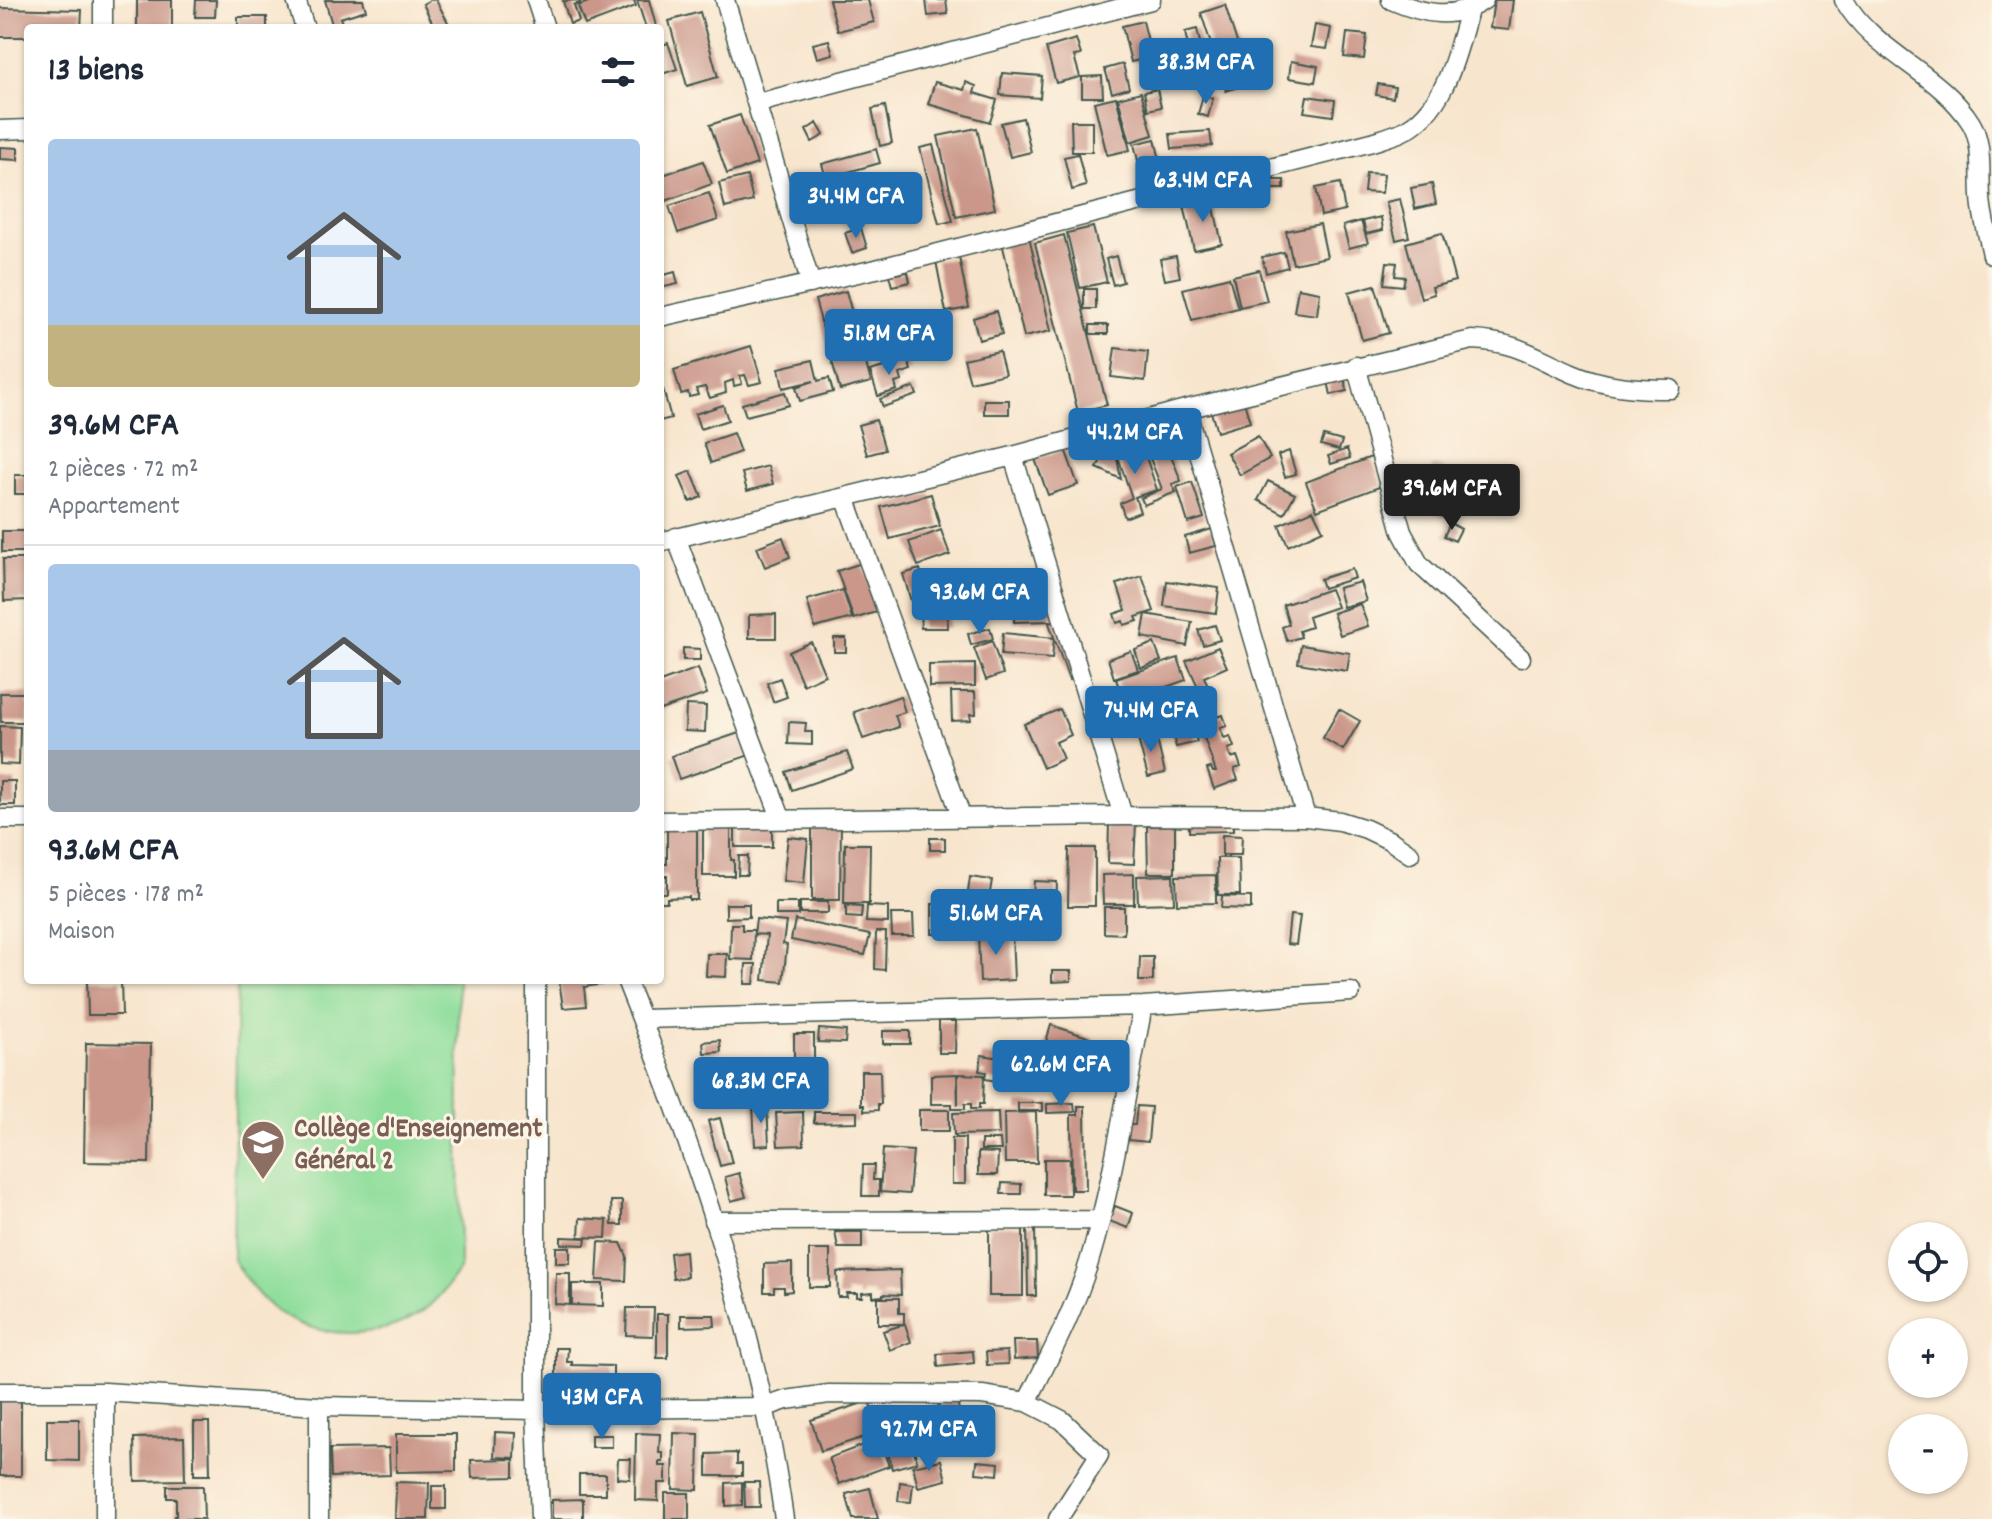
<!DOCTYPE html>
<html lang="fr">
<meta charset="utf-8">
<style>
body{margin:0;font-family:Dekko,sans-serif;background:#f6f6f7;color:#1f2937;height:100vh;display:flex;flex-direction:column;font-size:30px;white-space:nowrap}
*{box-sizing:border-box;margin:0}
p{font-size:26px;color:#747a83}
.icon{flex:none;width:44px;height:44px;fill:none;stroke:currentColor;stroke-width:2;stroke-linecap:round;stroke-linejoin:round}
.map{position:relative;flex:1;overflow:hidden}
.details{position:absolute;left:24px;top:24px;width:640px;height:960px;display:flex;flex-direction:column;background:#fff;border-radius:8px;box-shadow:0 2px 6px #0004}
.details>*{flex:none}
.fabs{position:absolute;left:1888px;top:1222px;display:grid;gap:16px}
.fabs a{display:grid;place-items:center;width:80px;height:80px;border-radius:50%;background:#fff;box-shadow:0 2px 6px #0004;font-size:40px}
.price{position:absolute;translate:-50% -68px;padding:0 18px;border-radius:8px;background:#1f6fb2;color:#fff;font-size:26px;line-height:52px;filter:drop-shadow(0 2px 4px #0008)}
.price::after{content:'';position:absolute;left:50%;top:48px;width:24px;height:18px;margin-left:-12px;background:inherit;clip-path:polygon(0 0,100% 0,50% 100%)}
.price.active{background:#222;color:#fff}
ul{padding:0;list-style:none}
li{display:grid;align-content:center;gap:16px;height:424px;padding:0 24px}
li+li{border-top:2px solid #e0e1e3}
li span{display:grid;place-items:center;height:248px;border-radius:8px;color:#555}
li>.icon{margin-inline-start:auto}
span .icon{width:144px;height:144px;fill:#fffc;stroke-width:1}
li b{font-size:34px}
h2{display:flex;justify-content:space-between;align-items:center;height:96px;padding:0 24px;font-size:34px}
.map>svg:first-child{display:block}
.green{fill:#90de9c;stroke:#588e68;stroke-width:2}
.building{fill:#ca978a}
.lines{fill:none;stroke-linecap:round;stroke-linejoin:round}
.minor-casing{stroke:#40564b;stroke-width:21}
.minor{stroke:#fff;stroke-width:18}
.labels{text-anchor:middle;stroke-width:6;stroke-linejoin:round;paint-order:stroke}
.education-label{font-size:28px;font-weight:bold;fill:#785e54;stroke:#fcf5e5;text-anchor:start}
</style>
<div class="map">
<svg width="1992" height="1519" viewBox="0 0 1992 1519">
<rect width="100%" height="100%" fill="#fcf5e5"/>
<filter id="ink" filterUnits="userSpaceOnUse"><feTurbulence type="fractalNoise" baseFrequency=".0125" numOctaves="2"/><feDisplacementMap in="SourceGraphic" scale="16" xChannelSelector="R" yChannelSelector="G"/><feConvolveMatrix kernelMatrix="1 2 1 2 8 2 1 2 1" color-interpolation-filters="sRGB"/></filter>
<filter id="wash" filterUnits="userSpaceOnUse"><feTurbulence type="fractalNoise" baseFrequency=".006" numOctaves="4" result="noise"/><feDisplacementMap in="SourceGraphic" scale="32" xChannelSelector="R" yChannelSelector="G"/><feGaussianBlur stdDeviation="1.8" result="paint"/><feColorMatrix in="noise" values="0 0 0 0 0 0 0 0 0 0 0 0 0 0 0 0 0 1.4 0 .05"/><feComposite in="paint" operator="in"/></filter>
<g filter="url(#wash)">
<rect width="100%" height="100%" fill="#f8e5cd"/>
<path class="green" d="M237 980H458L460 1268C453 1278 446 1289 437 1298 401 1337 334 1343 288 1318 263 1305 248 1282 233 1260Z"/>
<g id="blocks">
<path class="building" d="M137 0H172V28H137Z
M196 0H216L215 17H195Z
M325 0H363L366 10 340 18 343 25 333 28Z
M430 0H436L451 28H435L423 4Z
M580 0V3L574 5 579 21 570 24 563 1Z
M593 0H634L636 6 585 25 578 6Z
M637 0H649L656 26 646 28Z
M829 0H868L874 22 838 31Z
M926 0H946L948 14 928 16Z
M1494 0H1513L1509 30 1490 28Z
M1225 5 1250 83 1226 91 1201 13Z
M0 8 82 10 81 28H28V37H0Z
M700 12 718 77 687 86 669 21Z
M238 17H267V28H238Z
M1143 21 1152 57 1131 62 1122 26Z
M1315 25 1331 28 1327 49 1311 47Z
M1197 29 1207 75 1194 77 1185 32Z
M1347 33 1367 35 1364 59 1344 57Z
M1076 39 1081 55 1074 56 1080 77 1056 83 1046 48Z
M829 40 833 54 817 58 813 44Z
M668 43 677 69 662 74 660 46Z
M1291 61 1318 66 1315 82 1289 78Z
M1123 64 1129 88 1112 93 1105 69Z
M1002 73 1042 76 1040 98 1000 95Z
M1102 76 1103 97H1082V77Z
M935 82 964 90 966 82 976 86 974 93 997 100 990 122 928 104Z
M1378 84 1395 87 1393 98 1376 95Z
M1157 89 1161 107 1148 110 1144 92Z
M1141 92 1153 135 1130 142 1118 98Z
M1203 96 1213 98 1208 117 1198 114Z
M1307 96 1335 100 1333 116 1304 112Z
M1116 97 1130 150 1107 155 1094 102Z
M885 106 892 143 880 146 872 109Z
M740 115 757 164 727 174 710 125Z
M1023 118 1031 152 1010 157 1001 123Z
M1071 121H1092V152H1072Z
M817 123 824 135 812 142 806 130Z
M977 128 995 209 956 217 938 136Z
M1210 131 1212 146 1172 149 1170 134Z
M1155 139 1162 168 1141 173 1134 144Z
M933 145 953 221 939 224 920 148Z
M0 147 18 148V160L0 159Z
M876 149 880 163 826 178 822 164Z
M1078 154 1086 186 1072 190 1064 157Z
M703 161 712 184 660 203V176Z
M1366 173 1384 174 1382 193 1364 192Z
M747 176 753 201 725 208 719 183Z
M1266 180H1284V189H1266Z
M1340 183 1345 211 1321 216 1316 188Z
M1432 184 1436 204 1415 209 1411 188Z
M709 193 718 220 678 233 669 206Z
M1212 199 1222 244 1194 250 1184 205Z
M1400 199 1409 237 1396 240 1386 202Z
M1381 217 1383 230 1366 234 1363 221Z
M1361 221 1368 243 1349 248 1343 226Z
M1320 224 1327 257 1293 264 1286 231Z
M1093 227 1107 282 1080 288 1067 233Z
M861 228 867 248 852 253 845 233Z
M1028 232 1051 331 1024 337 1001 238Z
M1442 233 1455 281 1432 287 1434 294 1421 298 1406 243Z
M1064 235 1107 405 1078 412 1035 243Z
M1284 252 1288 267 1266 273 1262 257Z
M1116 256 1123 282 1113 285 1106 259Z
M1176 256 1180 277 1165 280 1160 259Z
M959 257 969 308 946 312 936 261Z
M1387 262 1397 263 1395 276 1405 277 1403 286 1384 284Z
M1259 270 1267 301 1240 307 1233 276Z
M675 272 678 284 660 288V276Z
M908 272 910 282 892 286 889 275Z
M1229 277 1238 308 1192 320 1183 289Z
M1375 285 1389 333 1362 340 1349 292Z
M1298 288 1320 292 1317 315 1294 312Z
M1084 289H1096V309H1084Z
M846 291 871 382 840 390 815 300Z
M996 311 1002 334 979 340 973 318Z
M881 313 884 326 861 331 858 319Z
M1090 325H1108V334H1090Z
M751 346 762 382 749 385 745 375 740 376 742 384 734 386 733 380 725 383 726 393 710 398 705 387 696 389 698 395 689 397 688 392 681 394 674 370Z
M1115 348 1148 352 1145 381 1111 377Z
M999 351 1005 374 970 382 964 359Z
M813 360 818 381 829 378 833 392 800 401 796 387 814 381 783 388 779 368Z
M908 360 911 370 900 374 902 381 895 383 897 390 878 396 870 371Z
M1344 377 1347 391 1331 395 1328 381Z
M914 387 917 395 883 407 880 399Z
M663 389 671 418 660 421V390Z
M785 392 789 405 746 416 742 404Z
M984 400H1009V414H984Z
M1244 402 1250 422 1217 432 1211 412Z
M723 405 728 420 700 429 695 414Z
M876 420 885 450 867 455 858 425Z
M1160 427 1181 481 1172 484 1176 492 1144 505 1141 498 1162 489 1141 435Z
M733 433 740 452 711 463 704 443Z
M1258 436 1270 458 1240 475 1227 453Z
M1324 436 1342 441 1339 450 1321 445Z
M1141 442 1157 490 1135 497 1140 512 1125 518 1120 503 1132 498 1116 451Z
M1065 449 1078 485 1048 495 1035 459Z
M1347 449 1350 458 1331 464 1328 456Z
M1289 451 1296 474 1285 477 1278 455Z
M1104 453 1117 458 1121 479 1097 468Z
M1371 457 1382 486 1317 510 1306 482Z
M1433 465 1450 471 1444 487 1427 481Z
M768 466 773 484 747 491 742 473Z
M691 471 702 497 690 502 679 476Z
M15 475H28V494H15Z
M1268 481 1295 494 1284 514 1258 500Z
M1192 482 1204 518 1188 523 1177 487Z
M1429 482 1456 493 1446 518 1419 507Z
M1404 490 1418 493 1414 510 1401 507Z
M931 494 940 526 890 539 881 507Z
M1313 510 1323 530 1288 546 1279 525Z
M1450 523 1461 529 1455 541 1444 536Z
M1212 529 1216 546 1189 553 1185 537Z
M941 530 950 555 918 566 909 542Z
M2 531H28V552H2Z
M783 537 790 557 765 567 757 547Z
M3 559H28V600L4 601Z
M862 563 879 611 854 619 837 571Z
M920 569 928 596 911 601 903 574Z
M1352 569 1355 578 1323 588 1320 579Z
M1142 576 1154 611 1136 617 1138 621 1124 625 1123 621 1117 623 1114 614 1126 610 1117 584Z
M1167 581 1219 588 1216 613 1164 606Z
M1360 582 1366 601 1343 607 1338 588Z
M1330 589 1337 607 1308 617 1311 627 1299 631 1301 637 1287 641 1282 627 1289 624 1283 605Z
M843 590 852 618 815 628 807 600Z
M1360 604 1368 626 1340 635 1333 613Z
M1014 605H1053V621L1014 622Z
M947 610 948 628H921L920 611Z
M776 614V638H749V615Z
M1146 614 1192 622 1187 646 1142 637Z
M1060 620 1079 676 1069 680 1049 623Z
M1215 625 1220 640 1203 645 1198 630Z
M990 628 993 639 971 645 968 634Z
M1003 633 1054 638 1052 659 1001 655Z
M834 638H846V652H834Z
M992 641 1003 674 986 680 974 648Z
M811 642 825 675 803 685 789 652Z
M1154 643 1161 661 1141 668 1135 650Z
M1301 645 1350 653 1347 671 1298 663Z
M1218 647 1227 667 1204 677 1208 685 1199 689 1186 661Z
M683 648 700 649V660H683Z
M1131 651 1138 670 1114 678 1108 659Z
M1178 658 1186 680 1124 702 1116 679Z
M975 664V686L929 687V665Z
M698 668 707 694 660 710V682Z
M780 678 787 697 773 702 767 683Z
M951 692H975L976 714H970L971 720 952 721Z
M0 693H28V722H1Z
M900 696 905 712 895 715 899 727 863 739 854 712Z
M686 705 706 706 705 732 685 731Z
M1213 706 1217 717 1223 715 1227 726 1220 728 1224 738 1230 736 1234 747 1228 749 1231 758 1237 756 1241 767 1234 769 1238 780 1214 789 1207 769 1211 768 1213 772H1216L1195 712Z
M1060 709 1071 735 1056 742 1063 759 1043 768 1024 724Z
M1339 709 1360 721 1343 750 1323 738Z
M1190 718 1197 742 1176 747 1170 723Z
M789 722 806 723 805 732H812V745L788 744Z
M0 726 20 727 19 765 0 764Z
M1155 731 1165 773 1148 777 1137 735Z
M742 732 750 755 679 779 671 756Z
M847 752 853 769 792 790 786 772Z
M0 781H15V805H0Z
M1233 818V831L1189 832V819Z
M703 822H731V860H734V876H703Z
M812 822H841L840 900H812Z
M1109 822 1136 823 1134 864 1108 863Z
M735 823H772V847H735Z
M1175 825V873H1148L1147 826Z
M667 826H697V900H689V897L667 898V902H660V893H667V876H660V864H667Z
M1222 835 1242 836 1241 855H1222Z
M788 837 808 839 804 883 783 881Z
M930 838H945V850H930Z
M845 844H870L869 904H844Z
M1069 848H1095V906H1068Z
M739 856H748L747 875H738Z
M1217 858H1239L1240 895H1218Z
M1134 874V904H1103L1102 875Z
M1173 875 1174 903 1138 904 1137 876Z
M1216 875V903L1177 904 1176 876Z
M970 877 992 880 988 904 967 900Z
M1034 881 1057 882 1056 907 1018 906V895L1033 896Z
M1222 896 1251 897V909L1221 908Z
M800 902H828V913H800Z
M776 903H798V915H776Z
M726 904H749V917L726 918Z
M932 904H959L960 934H932Z
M846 906 862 907 861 918 846 917Z
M867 906 888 907V923L866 922Z
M1104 907H1124V934L1104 933Z
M891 914H913L914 936H892Z
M1290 915 1300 916 1296 945 1287 944Z
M756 919 786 922 783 944 787 945 783 982 763 980 767 935 754 934Z
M795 920 870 935 865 955 791 940Z
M731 924H742V930H754L753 960 730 959Z
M876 932H886L885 970 875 969Z
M1012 933 1014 980 980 982 978 934Z
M707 954H727L726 977 706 976Z
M1140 957H1153V981H1139Z
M746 964H756L754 984H745Z
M1052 971H1071V981L1052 982Z
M87 980H121L122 1015H88Z
M559 980H602L604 984 584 987 586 1006 563 1008Z
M939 1021H956L955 1053H939Z
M1051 1025 1094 1039 1093 1041 1108 1050 1097 1084 1082 1079 1087 1062 1044 1048Z
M819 1029 846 1031 845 1043 818 1042Z
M883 1031H910V1044H883Z
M794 1034H814V1076H794Z
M720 1040 721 1052 704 1053 703 1042Z
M86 1043 151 1044 149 1163 84 1162Z
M1042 1050 1084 1065 1078 1082 1036 1068Z
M982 1055 1019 1061 1014 1084 985 1079 986 1072 979 1071Z
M771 1064V1087L704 1088V1065Z
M861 1071H880L881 1104H878V1110L864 1111V1105H861Z
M957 1074 958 1105V1074L984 1075 983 1104H979V1109H971V1104H965V1109H952V1104H931V1075Z
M798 1079 799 1103 776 1104V1080Z
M1018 1103H1043V1111H1018Z
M1074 1103 1075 1112 1047 1113V1104Z
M753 1104H767L769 1145 755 1146Z
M1078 1106H1085L1086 1190H1072L1071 1115H1078Z
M1137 1106 1151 1107 1148 1142 1128 1140 1129 1125H1135Z
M919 1110H949V1131H919Z
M803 1112 804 1145 778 1146 776 1113Z
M814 1112H857V1122L814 1123Z
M998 1112 999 1134 954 1135 953 1113Z
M1036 1112 1037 1163H1005L1004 1113Z
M720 1118 732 1163 720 1166 708 1121Z
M952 1138H965V1184H952Z
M981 1140H1000L1001 1150H981Z
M883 1149 913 1151 909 1194 880 1192Z
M978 1152 998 1153 997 1175H978Z
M1044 1159H1070V1195H1044Z
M863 1165H874L873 1180H879V1196H862Z
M739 1173 746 1197 731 1201 725 1177Z
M1002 1183 1021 1184V1194H1001Z
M611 1201H622V1225H612Z
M1115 1206 1133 1213 1128 1228 1109 1221Z
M580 1218 607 1220 606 1238 579 1237Z
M1027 1225H1035L1036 1296H1028Z
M989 1226H1023V1296H989Z
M835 1232H862V1248H838Z
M561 1237 586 1238 585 1245 561 1244Z
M599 1242 621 1243 627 1256 626 1281 597 1280Z
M556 1247H570V1263H556Z
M809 1250H830V1287H809Z
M685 1251 687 1277 673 1279 670 1253Z
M792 1263V1291L784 1292V1287H774V1292H764V1264Z
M900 1270 901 1295 883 1294V1296L873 1297V1292L862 1293V1297H857V1293H846L847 1297H838L837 1272Z
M556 1273H570V1305L555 1304Z
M572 1284H603V1306L572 1305Z
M878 1298H899V1313H904V1324H878Z
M627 1308H654L653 1336 626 1335Z
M657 1314H668V1358H657Z
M681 1315H714L715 1326 681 1327Z
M905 1324 911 1342 890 1350 883 1331Z
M1013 1341H1037L1038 1358 1014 1360Z
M556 1348H568L567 1362H572V1365L613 1366V1377L556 1376Z
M973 1351 974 1363 938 1367 937 1354Z
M1007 1351 1008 1364 987 1365 986 1352Z
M956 1400 970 1442 950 1448 938 1405Z
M0 1401H21V1476H0Z
M869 1401 880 1432 821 1451 811 1420Z
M47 1419H79V1461L47 1460Z
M194 1422H209L210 1475H194Z
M908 1425 917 1462 892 1469 883 1432Z
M495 1432 516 1433 515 1458 494 1457Z
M636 1433 660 1434 659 1453H663V1462H659V1466H666V1483H658V1501L635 1500Z
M674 1433 699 1434 698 1490 673 1489Z
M396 1434H456V1471L396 1472Z
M591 1435H612V1447H591Z
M184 1437 185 1480 135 1481 134 1438Z
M879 1439 889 1466 839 1484 829 1458Z
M389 1448 390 1475 331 1477 330 1449Z
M737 1453V1464H742V1476H707V1454Z
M514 1459V1477L472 1478 471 1460Z
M618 1459H631L630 1479 617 1478Z
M941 1460 946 1480 918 1487 913 1466Z
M977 1461 999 1463 998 1475 976 1473Z
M579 1474H606V1494H579Z
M396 1482 429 1483 428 1519H395Z
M742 1482V1505L726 1506V1483Z
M744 1482H759L760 1507H745Z
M900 1482 913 1484 911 1502 898 1501Z
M167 1486H203L204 1519H174V1516H176V1498H167Z
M432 1486H446V1509H432Z
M870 1488 878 1519H853L846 1494Z
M665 1493H689V1519H665Z
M583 1499V1519H552V1500Z"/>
</g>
</g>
<g filter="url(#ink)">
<use href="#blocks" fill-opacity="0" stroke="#40564b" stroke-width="2"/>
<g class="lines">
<g class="minor-casing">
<path id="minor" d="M296 0 305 28
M536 0 545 28
M725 0 811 284
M1391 0C1423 14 1454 21 1484 0
M1844 0C1873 52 1939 72 1971 123 1985 146 1978 181 1982 207 1984 223 1989 239 1992 255
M103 28V0
M758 103 1151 0
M0 130 28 129
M660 317 876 269 1372 142C1381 139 1392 136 1401 132 1446 111 1457 52 1469 10
M1356 366 1402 532 1419 564 1521 658
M1186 409 1306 817
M1013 456 1123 816
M845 497 962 818
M676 537 781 818
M660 542 1013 456 1186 409 1472 340C1517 342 1533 356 1572 373 1604 387 1637 389 1671 389
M0 819H28
M660 821 1123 816 1306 817 1340 821 1366 829 1391 841 1410 854
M536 980V1410L540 1519
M626 980C695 1152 759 1335 784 1519
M642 1019 1143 1006 1351 992
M713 1221 1101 1220
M0 1392H105L319 1406 536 1410 766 1407 786 1400 829 1394 982 1395 1027 1402 1062 1420 1099 1455 1058 1519
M1027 1402C1050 1356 1074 1311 1089 1262 1114 1179 1126 1092 1143 1006
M105 1519V1392
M319 1519V1406"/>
</g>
<use href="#minor" class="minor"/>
</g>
</g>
<defs>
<g id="school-pin" transform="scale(2.3)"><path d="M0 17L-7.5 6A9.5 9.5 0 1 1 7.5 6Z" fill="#8d6e63" stroke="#fcf5e5"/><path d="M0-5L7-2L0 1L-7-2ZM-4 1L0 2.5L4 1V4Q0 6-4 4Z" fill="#fff"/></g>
</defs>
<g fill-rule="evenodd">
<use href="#school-pin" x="263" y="1142"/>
</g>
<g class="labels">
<g class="education-label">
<text x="294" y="1136">Collège d'Enseignement<tspan x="294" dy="32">Général 2</tspan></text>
</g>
</g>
</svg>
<div class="fabs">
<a><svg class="icon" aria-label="locate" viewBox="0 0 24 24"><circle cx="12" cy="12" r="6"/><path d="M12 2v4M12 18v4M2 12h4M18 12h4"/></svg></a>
<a>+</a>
<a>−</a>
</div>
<b class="price" style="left:1206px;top:106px">38.3M CFA</b>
<b class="price" style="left:1203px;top:224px">63.4M CFA</b>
<b class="price" style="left:856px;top:240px">34.4M CFA</b>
<b class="price" style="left:889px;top:377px">51.8M CFA</b>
<b class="price" style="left:1135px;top:476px">44.2M CFA</b>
<b class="price active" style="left:1452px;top:532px">39.6M CFA</b>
<b class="price" style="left:980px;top:636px">93.6M CFA</b>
<b class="price" style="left:1151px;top:754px">74.4M CFA</b>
<b class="price" style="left:996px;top:957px">51.6M CFA</b>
<b class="price" style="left:1061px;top:1108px">62.6M CFA</b>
<b class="price" style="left:761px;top:1125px">68.3M CFA</b>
<b class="price" style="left:602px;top:1441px">43M CFA</b>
<b class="price" style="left:929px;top:1473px">92.7M CFA</b>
<section class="details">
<h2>13 biens<svg class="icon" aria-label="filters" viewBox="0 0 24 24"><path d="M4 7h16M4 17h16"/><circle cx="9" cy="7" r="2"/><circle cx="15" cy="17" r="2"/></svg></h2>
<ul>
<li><span style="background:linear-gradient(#a9c7e8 75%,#c2b280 0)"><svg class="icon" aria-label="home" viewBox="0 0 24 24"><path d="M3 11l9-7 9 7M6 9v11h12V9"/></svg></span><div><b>39.6M CFA</b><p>2 pièces · 72 m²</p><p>Appartement</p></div></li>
<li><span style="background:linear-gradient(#a9c7e8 75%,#9aa5b1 0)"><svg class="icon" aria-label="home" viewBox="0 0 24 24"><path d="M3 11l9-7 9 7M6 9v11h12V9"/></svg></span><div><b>93.6M CFA</b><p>5 pièces · 178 m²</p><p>Maison</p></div></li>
</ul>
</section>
</div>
